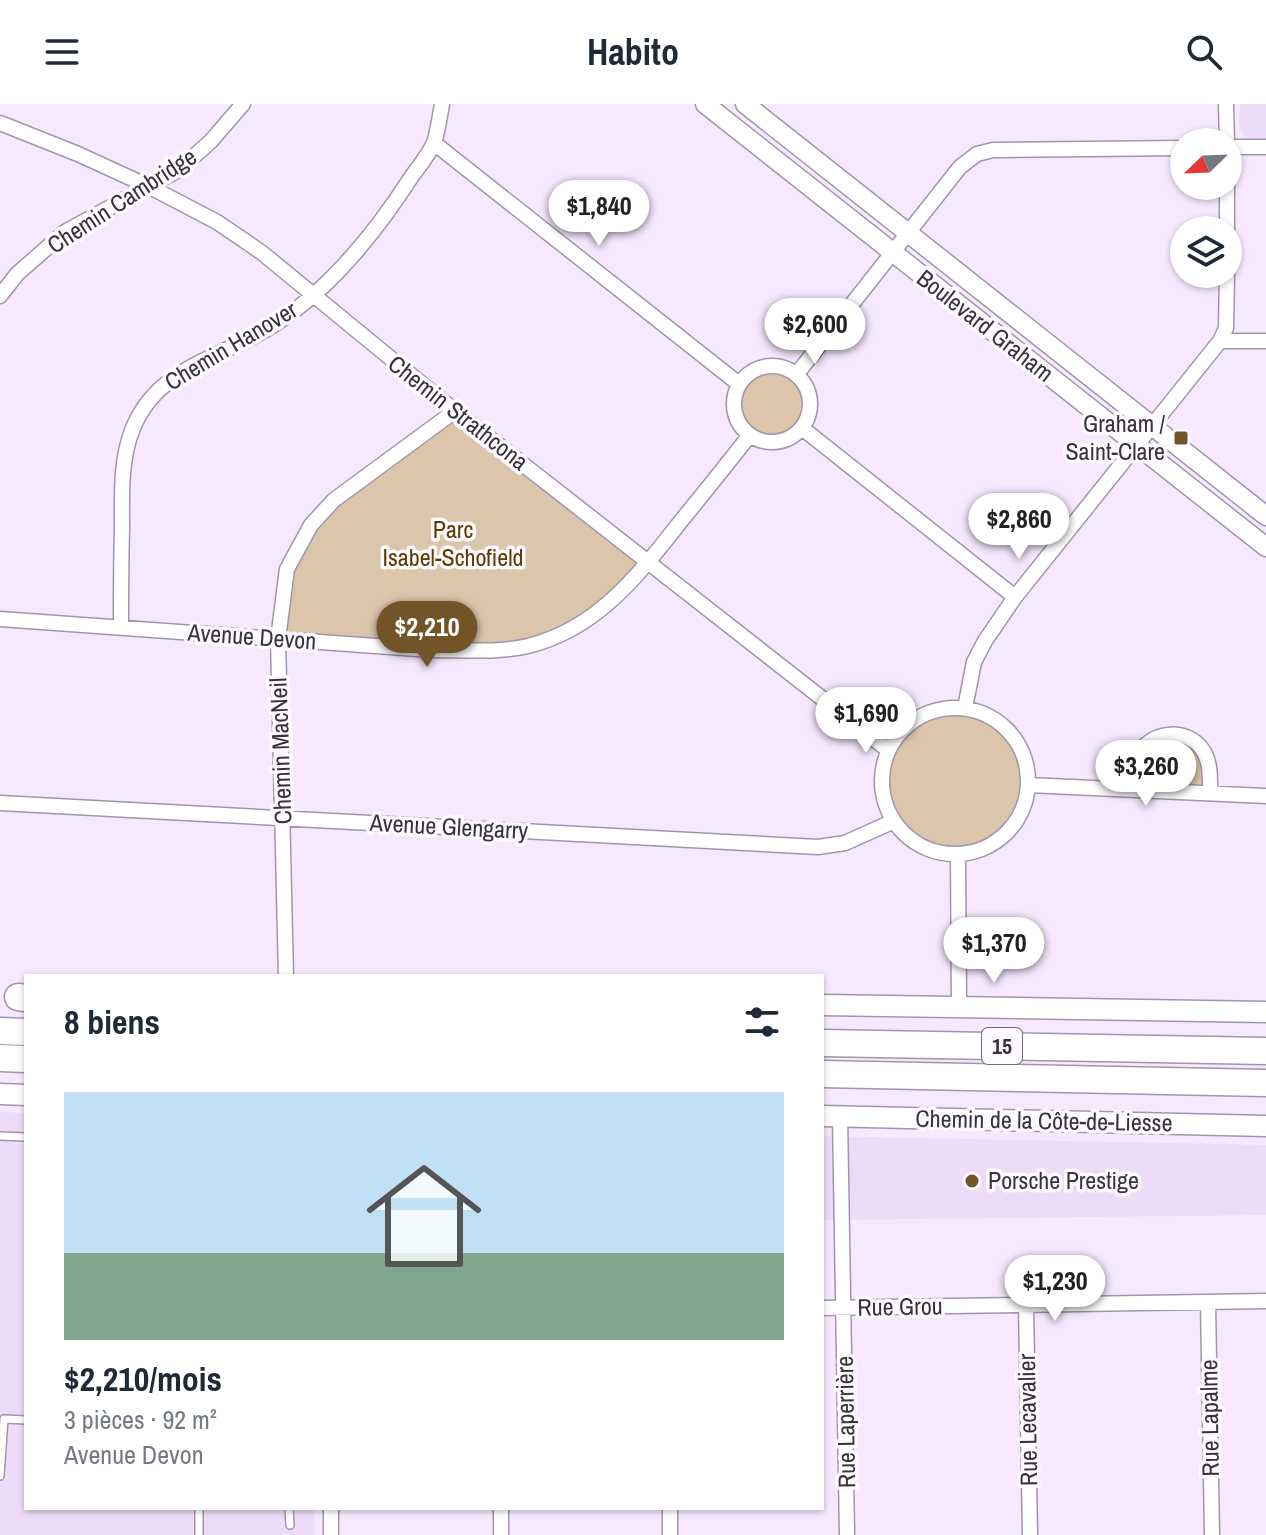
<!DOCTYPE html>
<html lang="fr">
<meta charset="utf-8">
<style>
body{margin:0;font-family:"Archivo Narrow",sans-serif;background:#f2f2f3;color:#1f2937;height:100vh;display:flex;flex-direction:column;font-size:30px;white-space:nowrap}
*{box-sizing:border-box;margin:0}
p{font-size:26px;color:#747a83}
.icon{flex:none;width:44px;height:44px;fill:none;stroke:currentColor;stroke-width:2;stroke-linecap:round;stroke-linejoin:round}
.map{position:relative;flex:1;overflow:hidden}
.details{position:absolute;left:24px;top:870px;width:800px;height:536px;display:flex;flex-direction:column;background:#fff;border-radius:0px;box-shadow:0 2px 6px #0004}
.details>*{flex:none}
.needle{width:52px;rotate:247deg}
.tools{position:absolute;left:1170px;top:24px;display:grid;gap:16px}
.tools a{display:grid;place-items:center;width:72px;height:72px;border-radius:50%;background:#fff;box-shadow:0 2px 6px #0004;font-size:40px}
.price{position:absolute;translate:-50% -68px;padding:0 18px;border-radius:28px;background:#fff;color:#222;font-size:26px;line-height:52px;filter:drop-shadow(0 2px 4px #0008)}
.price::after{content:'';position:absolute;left:50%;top:48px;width:24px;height:18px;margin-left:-12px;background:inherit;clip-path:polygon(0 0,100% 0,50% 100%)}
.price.active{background:#725428;color:#fff}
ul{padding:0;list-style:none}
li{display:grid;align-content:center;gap:16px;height:424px;padding:0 40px}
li+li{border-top:2px solid #e0e1e3}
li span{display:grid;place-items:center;height:248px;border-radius:0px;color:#555}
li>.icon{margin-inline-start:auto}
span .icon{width:144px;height:144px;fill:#fffc;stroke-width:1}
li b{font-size:34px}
h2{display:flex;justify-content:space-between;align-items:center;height:96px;padding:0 40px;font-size:34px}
header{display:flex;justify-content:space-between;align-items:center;height:104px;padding:0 40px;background:#fff;font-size:36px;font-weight:700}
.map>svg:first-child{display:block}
.built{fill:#eedbf8}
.green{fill:#dbc6ab}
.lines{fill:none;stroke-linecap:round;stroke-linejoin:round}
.service-casing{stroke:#a295aa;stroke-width:10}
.minor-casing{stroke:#a295aa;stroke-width:17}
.tertiary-casing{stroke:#a295aa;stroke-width:21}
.secondary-casing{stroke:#a295aa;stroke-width:23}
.motorway-casing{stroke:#a295aa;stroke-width:29}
.service{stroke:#fff;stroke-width:7}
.minor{stroke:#fff;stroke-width:14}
.tertiary{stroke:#fff;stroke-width:18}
.secondary{stroke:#fff;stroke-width:20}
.motorway{stroke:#fff;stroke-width:26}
.poi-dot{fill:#725428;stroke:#fdfaff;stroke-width:3}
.labels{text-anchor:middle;stroke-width:7;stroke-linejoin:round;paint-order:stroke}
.shield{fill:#fdfaff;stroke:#736f76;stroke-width:2}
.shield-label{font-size:22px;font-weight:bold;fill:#38333b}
.street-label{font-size:24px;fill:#38333b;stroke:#fdfaff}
.poi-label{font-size:24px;fill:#38333b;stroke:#fdfaff;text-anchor:end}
.park-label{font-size:24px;fill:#5c3b00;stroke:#fdfaff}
</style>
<header><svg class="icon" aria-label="menu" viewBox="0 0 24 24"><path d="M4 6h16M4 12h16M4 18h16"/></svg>Habito<svg class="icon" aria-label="search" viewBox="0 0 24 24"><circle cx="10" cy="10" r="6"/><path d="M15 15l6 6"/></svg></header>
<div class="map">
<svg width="1266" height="1431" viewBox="0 0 1266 1431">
<rect width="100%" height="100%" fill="#f6e8ff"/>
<path class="built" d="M1240 0H1266V36L1250 35 1243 31 1239 22Z
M0 1008 26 1009V1404H314L315 1431H0Z
M822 1032 1266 1041V1111L822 1116Z"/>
<path class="green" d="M734 300a38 38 0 1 1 76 0a38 38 0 1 1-76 0Z
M455 307 649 458 611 498 528 542 278 535 282 489 311 421Z
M882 677a73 73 0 1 1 146 0a73 73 0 1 1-146 0Z
M1163 631 1201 643 1210 689 1135 684 1136 660Z"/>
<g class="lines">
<g class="service-casing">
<path id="service" d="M0 1032 26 1033
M0 1372 4 1315 26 1316
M289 1404 290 1421
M199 1431V1404"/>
</g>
<g class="minor-casing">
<path id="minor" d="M1226 0 1227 38
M0 19 78 50 150 83 217 118 261 148 455 307 888 646
M434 39 739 280
M1228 43H1266
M1227 126V82
M0 192 17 170 65 128 180 65 211 37 243 0
M1220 237H1266
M734 300a38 38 0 1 1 76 0a38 38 0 1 1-76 0Z
M796 271 960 63 977 50 993 46 1184 44
M802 324 1015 493
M0 515 431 546C463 546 497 549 528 542 598 525 639 470 681 417 704 389 727 360 750 331
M121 523C121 491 121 458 122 426 122 391 120 356 133 324 158 263 221 254 272 222 330 186 376 128 412 72 420 61 431 48 435 36 438 24 440 12 442 0
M882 677a73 73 0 1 1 146 0a73 73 0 1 1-146 0Z
M965 604 974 558 985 537 1015 493 1220 237 1226 224 1227 170
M1028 681 1266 692
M1135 684C1135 672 1134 657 1141 647 1154 626 1188 625 1202 645 1211 657 1210 674 1210 689
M0 699 818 743 845 739 894 717
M958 751 959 903
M286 872 278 535 287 465 311 421 334 396 455 307
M840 1012 847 1431
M1208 1198 1212 1431
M1026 1201 1030 1431
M822 1204 1266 1197
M331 1404V1431
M501 1404V1431
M670 1404V1431"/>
</g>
<g class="tertiary-casing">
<path id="tertiary" d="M705 0 1266 443
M745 0 1266 412"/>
</g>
<g class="secondary-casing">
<path id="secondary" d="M822 901 1266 908
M0 990 26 991
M822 1012 1266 1022"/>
</g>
<g class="motorway-casing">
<path id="motorway" d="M18 893 26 894
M0 927 26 928
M822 939 1266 947
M0 954 26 955
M822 970 1266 979"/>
</g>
<use href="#service" class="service"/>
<use href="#minor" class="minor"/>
<use href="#tertiary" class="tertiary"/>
<use href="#secondary" class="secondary"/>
<use href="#motorway" class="motorway"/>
</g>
<g class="poi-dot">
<rect x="1173" y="326" width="16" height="16" rx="4"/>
<circle cx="972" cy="1077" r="8"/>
</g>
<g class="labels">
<rect class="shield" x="982" y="924" width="40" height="36" rx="6"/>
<g class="shield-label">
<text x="1002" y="950">15</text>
</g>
<g class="street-label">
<text transform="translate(122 97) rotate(-33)" y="8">Chemin Cambridge</text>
<text transform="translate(985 222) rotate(38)" y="8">Boulevard Graham</text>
<text transform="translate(231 242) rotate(-31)" y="8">Chemin Hanover</text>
<text transform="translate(458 309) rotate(38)" y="8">Chemin Strathcona</text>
<text transform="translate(252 533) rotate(4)" y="8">Avenue Devon</text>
<text transform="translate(281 647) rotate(-92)" y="8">Chemin MacNeil</text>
<text transform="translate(449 723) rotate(3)" y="8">Avenue Glengarry</text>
<text transform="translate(1044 1017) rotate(1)" y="8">Chemin de la Côte-de-Liesse</text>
<text transform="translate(900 1203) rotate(-1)" y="8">Rue Grou</text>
<text transform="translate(1210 1314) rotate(-91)" y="8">Rue Lapalme</text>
<text transform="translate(1028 1316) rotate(-91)" y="8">Rue Lecavalier</text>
<text transform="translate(846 1318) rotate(-91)" y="8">Rue Laperrière</text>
</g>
<g class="poi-label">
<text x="1165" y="328">Graham /<tspan x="1165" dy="28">Saint-Clare</tspan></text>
<text x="988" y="1085" text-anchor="start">Porsche Prestige</text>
</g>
<g class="park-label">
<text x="453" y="434">Parc<tspan x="453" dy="28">Isabel-Schofield</tspan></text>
</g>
</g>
</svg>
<div class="tools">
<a><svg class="needle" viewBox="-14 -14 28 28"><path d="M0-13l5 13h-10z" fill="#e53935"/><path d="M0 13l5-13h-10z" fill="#747a83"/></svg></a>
<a><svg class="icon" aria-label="layers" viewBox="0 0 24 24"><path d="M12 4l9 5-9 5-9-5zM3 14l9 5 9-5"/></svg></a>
</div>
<b class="price" style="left:599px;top:144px">$1,840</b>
<b class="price" style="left:815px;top:262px">$2,600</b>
<b class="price" style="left:1019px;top:457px">$2,860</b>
<b class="price active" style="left:427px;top:565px">$2,210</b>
<b class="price" style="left:866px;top:651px">$1,690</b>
<b class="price" style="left:1146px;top:704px">$3,260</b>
<b class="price" style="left:994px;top:881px">$1,370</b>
<b class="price" style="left:1055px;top:1219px">$1,230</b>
<section class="details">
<h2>8 biens<svg class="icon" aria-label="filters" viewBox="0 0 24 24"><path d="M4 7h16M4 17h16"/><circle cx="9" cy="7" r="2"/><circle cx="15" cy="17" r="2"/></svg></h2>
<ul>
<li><span style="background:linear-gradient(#bfe0f5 65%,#7fa58c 0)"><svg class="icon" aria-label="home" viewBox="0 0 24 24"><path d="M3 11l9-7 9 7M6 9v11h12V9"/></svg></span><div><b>$2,210/mois</b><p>3 pièces · 92 m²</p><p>Avenue Devon</p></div></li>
</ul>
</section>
</div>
